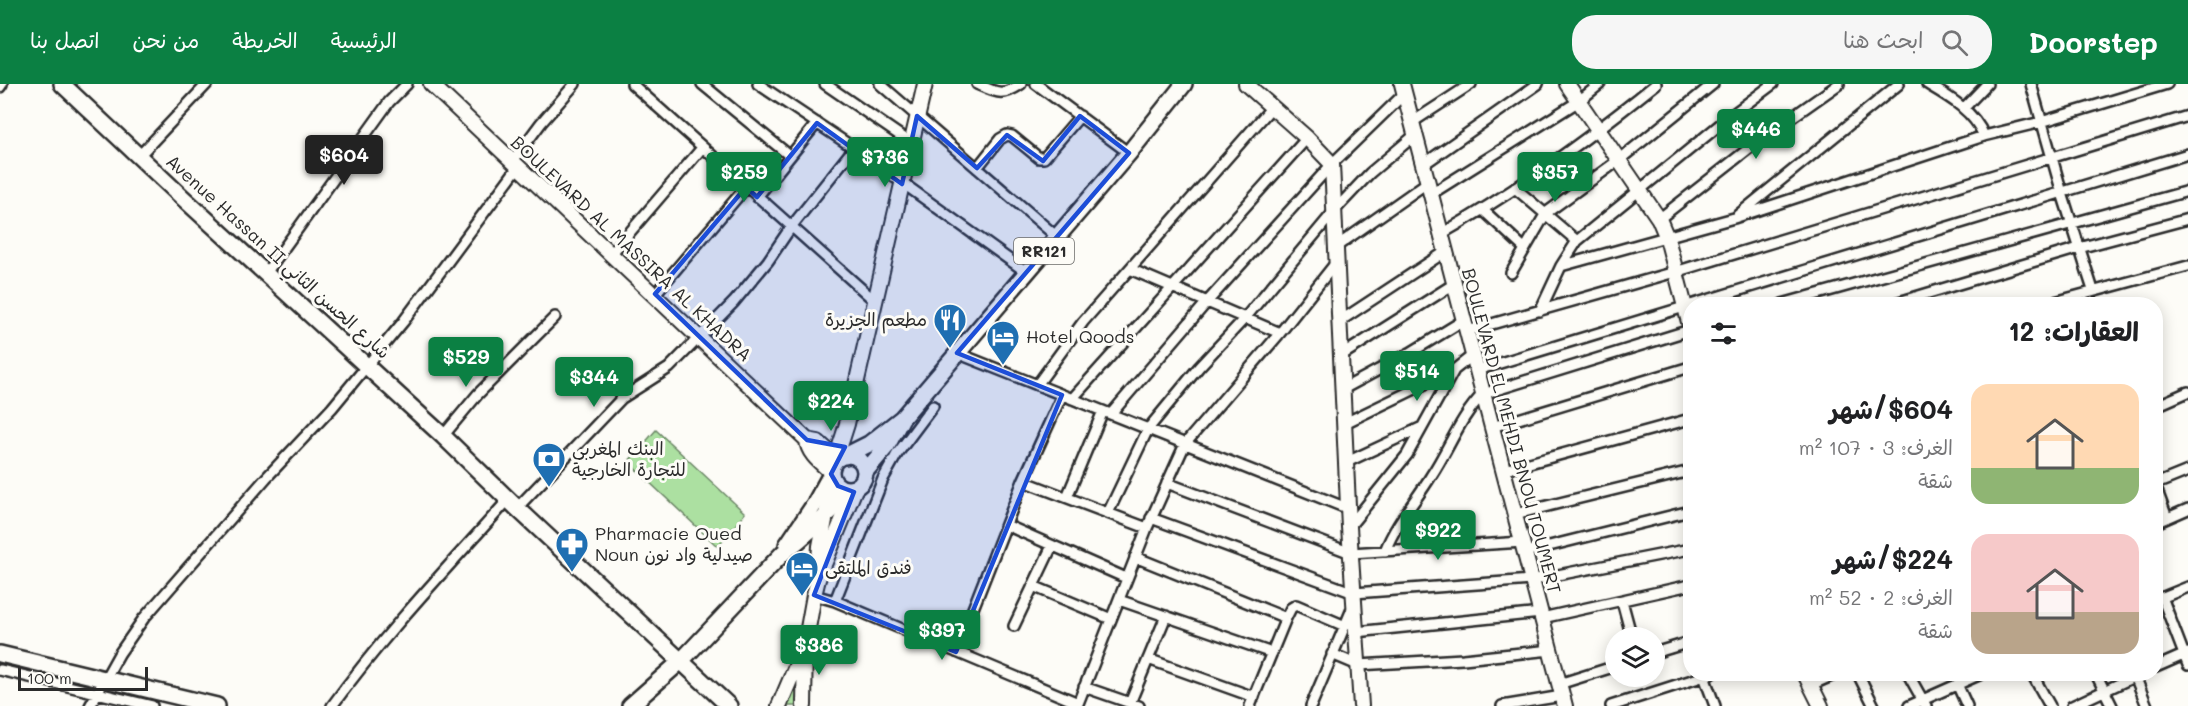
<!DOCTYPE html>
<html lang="ar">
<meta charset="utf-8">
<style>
body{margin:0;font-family:Mali,"Playpen Sans Arabic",sans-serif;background:#f6f6f6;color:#202124;direction:rtl;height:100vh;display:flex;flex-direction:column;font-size:22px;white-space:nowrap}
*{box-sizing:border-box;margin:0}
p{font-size:20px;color:#757577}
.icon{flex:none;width:33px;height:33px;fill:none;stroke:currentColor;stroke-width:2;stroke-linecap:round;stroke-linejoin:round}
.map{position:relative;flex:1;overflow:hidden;direction:ltr}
.side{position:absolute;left:1683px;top:213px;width:480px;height:384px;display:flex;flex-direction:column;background:#fff;border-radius:24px;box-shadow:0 3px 15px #0003;direction:rtl}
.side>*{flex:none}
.tools{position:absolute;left:1605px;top:543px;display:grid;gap:12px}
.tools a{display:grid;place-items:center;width:60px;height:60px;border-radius:50%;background:#fff;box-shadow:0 3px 15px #0003;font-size:30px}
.scale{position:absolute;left:18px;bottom:15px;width:130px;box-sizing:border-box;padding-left:6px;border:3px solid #2b2b2b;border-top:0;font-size:16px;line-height:21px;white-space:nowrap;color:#2b2b2b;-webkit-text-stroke:4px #fdfcf7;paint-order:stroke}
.price{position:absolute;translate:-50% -51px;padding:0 14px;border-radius:6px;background:#0b8043;color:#fff;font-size:20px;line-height:39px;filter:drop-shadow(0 2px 3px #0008)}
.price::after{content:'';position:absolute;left:50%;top:36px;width:18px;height:14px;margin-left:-9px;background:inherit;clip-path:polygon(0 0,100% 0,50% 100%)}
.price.active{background:#222;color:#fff}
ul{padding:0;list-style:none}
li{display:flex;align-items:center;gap:18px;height:150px;padding:0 24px}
li span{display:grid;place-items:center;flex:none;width:168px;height:120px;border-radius:18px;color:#555}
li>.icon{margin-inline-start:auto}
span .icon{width:72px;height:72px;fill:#fffc;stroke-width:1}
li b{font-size:26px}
h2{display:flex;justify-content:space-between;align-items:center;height:72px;padding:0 24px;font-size:26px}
header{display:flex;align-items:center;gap:36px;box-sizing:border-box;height:84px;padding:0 30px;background:#0b8043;color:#fff}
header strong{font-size:28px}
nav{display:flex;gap:33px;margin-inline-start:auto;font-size:21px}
.search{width:420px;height:54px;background:#f6f6f6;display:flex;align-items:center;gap:15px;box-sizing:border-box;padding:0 21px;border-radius:24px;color:#757577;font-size:22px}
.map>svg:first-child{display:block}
.green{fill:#ace0a1;stroke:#6c8666;stroke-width:1.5}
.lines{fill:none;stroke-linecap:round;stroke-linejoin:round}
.street-casing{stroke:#2b2b2b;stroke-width:14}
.secondary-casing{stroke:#2b2b2b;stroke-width:18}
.primary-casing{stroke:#2b2b2b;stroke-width:20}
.street{stroke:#fdfcf7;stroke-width:9}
.secondary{stroke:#fdfcf7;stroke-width:14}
.primary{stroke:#fdfcf7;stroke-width:15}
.marked{fill:#1d4ed8;fill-opacity:0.2;stroke:#1d4ed8;stroke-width:4.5;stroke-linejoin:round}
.labels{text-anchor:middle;stroke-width:6;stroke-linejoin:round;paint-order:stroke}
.shield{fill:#fdfcf7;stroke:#6a6a68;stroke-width:1.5}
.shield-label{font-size:16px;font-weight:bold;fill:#2b2b2b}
.street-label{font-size:18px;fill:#2b2b2b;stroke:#fdfcf7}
.poi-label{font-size:18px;fill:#2b2b2b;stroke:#fdfcf7;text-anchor:start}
</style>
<header>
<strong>Doorstep</strong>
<div class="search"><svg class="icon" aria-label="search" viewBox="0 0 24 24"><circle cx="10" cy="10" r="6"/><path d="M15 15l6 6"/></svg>ابحث هنا</div>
<nav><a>الرئيسية</a><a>الخريطة</a><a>من نحن</a><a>اتصل بنا</a></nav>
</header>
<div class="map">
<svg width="2188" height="622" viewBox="0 0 2188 622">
<rect width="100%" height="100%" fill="#fdfcf7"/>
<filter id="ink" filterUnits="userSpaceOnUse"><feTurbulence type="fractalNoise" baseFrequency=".0167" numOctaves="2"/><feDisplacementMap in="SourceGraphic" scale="12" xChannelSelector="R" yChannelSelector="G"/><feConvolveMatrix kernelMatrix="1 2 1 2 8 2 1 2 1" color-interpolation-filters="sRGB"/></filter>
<g filter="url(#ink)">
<path class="green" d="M656 346 745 429 718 463 628 378Z
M799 585 798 622H784Z"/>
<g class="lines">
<g class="street-casing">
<path id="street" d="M632 0 875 217
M702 0 790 72
M758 0 854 64 1025 187
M825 0 911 59
M880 0 1057 153
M977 0C997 9 1002 13 1021 0
M1036 0 1129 69
M1927 0C1949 13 1974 27 1984 52
M2031 0 2062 109 2093 206
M0 3 2 0
M1964 24 1987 0
M1411 39 1471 0
M139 72 207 0
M512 78 541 39 575 0
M1424 80 1538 0
M977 84 1000 55 1007 51 1012 52 1039 74H1044L1080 32
M1515 104 1577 157
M1431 110 1579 17 1600 0
M757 113 817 39
M1483 126 1524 164
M1738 131 1899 0
M1659 135 1761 55 1839 0
M1441 150C1517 107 1588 55 1656 0
M1337 162 1428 98
M612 169 702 64
M1561 182 1577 157 1733 30 1773 0
M1130 185 1280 249
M266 189 389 18 407 0
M1511 189 1546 129 1619 76 1713 0
M655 210 746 103
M1782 220 2188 107
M1892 220 2079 164 2188 135
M2047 220 2188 182
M1540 227 1561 182 1734 134 1984 52 2041 38 2167 0
M1340 237 1445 168
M1467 247 1675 188 2188 32
M957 269 1349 425
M1342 271 1454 200
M1477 286 2188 70
M1037 301 1083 238 1272 23
M1343 305 1410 269 1464 236
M1072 315 1307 54
M2156 322 2188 308
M1111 330 1207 218 1332 80 1404 10
M1345 339 1454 286 1473 271
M1492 343 1690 283
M443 352 478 310 555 233
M1347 378 1420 344
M1504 386 1690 335
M1023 397 1147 444
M1167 399 1351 469 1523 458
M2156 400 2188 387
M2156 404 2167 434
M1067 413 1103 327
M517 424 622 314 669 284 734 218 768 177 791 143 854 64
M1108 429 1148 345 1199 283 1245 234 1336 125 1370 89 1415 51
M1515 430 1690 387
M1151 434 1354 509 1532 496 1690 465
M2156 439 2188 425
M1006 441 1126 494
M1349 443 1407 371 1454 286
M1385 467C1396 439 1415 418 1431 392 1449 365 1460 333 1483 310L1690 246
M1525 468 1690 427
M1135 473 1286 534 1250 622
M1033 502 1111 535
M814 511 835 517 1078 619
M2162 513 2188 581
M1119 516 1272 569
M2156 516 2188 503
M835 517 883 395 897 370 933 322
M1622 517 1632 554
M1286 534 1291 524 1296 521 1345 542
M1542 534 1690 501
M1014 542 1052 462
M1356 548 1541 529
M956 568 1023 397 1062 311
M1654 569 1690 558
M1332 570 1358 581 1463 575 1551 566
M1148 575 1254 613
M2156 583 2188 569
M0 586 152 622
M1858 590 1874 622
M1908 590 1926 622
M2032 590 2050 622
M2096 590 2112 622
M1704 592 1715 622
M2135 592 2147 622
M1559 600 1616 582
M1957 600 1967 622
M1811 601 1836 590
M1084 603 1139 622
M1130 619 1166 532
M90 622 119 570 144 534 266 394 332 324 403 238 518 83
M332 622C385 549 448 483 508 416
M1077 622 1147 444 1185 360 1280 249 1338 176
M1311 622 1352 525
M1502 622 1562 612
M1611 622 1711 590
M1909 622 1981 590
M2072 622 2140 590"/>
</g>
<g class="secondary-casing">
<path id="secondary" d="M431 0 807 356 818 358 837 375
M1246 0 1307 54 1332 80 1349 443 1361 622
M1402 0 1565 622
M1567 0 1659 135 1667 154 1690 242
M807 356C808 370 821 379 831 388
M840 374 839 365 847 340 925 0
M818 490 820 462 833 395
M1805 590 1821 622
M779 622 802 568
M804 622 805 561 814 511 818 495 855 405"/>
</g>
<g class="primary-casing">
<path id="primary" d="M62 0 182 113 443 352 517 424 729 622
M831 388a17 17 0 1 1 34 0a17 17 0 1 1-34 0Z
M845 372 869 360 902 334 1129 69 1184 0
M865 388 887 362 901 336
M787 461 814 421 831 390
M0 570 217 622
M630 622 681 577 783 469C809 449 831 428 853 404"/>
</g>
<use href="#street" class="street"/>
<use href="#secondary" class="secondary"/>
<use href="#primary" class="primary"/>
</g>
</g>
<path class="marked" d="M917 32 977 84 1007 51 1043 77 1080 32 1129 69 957 269 1062 311 956 568 814 511 854 408 838 402 831 390 845 363 807 356 655 210 746 103 757 113 817 39 902 100Z"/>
<defs>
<g id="restaurant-pin" transform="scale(1.725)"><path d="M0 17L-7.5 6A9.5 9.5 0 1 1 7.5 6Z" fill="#1f6fb2" stroke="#fdfcf7"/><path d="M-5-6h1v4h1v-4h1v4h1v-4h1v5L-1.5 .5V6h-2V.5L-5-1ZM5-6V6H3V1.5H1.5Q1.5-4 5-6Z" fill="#fff"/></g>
<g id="hotel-pin" transform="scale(1.725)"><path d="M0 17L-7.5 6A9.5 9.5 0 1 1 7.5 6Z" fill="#1f6fb2" stroke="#fdfcf7"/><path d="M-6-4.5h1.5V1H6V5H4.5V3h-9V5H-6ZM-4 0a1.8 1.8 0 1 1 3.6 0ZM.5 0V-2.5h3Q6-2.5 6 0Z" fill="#fff"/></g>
<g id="bank-pin" transform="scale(1.725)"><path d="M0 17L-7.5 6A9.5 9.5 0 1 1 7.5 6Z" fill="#1f6fb2" stroke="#fdfcf7"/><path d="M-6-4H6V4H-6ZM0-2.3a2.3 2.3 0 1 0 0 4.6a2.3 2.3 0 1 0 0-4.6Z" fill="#fff"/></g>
<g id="pharmacy-pin" transform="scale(1.725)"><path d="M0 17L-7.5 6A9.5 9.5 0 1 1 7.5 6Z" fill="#1f6fb2" stroke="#fdfcf7"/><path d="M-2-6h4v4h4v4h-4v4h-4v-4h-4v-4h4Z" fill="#fff"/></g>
</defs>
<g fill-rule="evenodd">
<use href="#restaurant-pin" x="950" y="236"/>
<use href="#hotel-pin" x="1003" y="253"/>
<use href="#bank-pin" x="549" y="375"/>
<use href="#pharmacy-pin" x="572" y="460"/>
<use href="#hotel-pin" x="802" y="484"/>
</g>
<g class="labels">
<rect class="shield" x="1014" y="154" width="60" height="26" rx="4.5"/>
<g class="shield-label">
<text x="1044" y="173">RR121</text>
</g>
<g class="street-label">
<text transform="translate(631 165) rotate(43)" y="6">BOULEVARD AL MASSIRA AL KHADRA</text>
<text transform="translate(278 173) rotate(42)" y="6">Avenue Hassan II شارع الحسن الثاني</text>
<text transform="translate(1511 347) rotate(75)" y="6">BOULEVARD EL MEHDI BNOU TOUMERT</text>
</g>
<g class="poi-label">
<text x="927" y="242" text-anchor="end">مطعم الجزيرة</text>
<text x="1026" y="259">Hotel Qoods</text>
<text x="572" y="371">البنك المغربي<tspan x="572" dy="21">للتجارة الخارجية</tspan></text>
<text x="595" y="456">Pharmacie Oued<tspan x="595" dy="21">Noun صيدلية واد نون</tspan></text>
<text x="825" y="490">فندق الملتقى</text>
</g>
</g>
</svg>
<div class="tools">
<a><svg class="icon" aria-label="layers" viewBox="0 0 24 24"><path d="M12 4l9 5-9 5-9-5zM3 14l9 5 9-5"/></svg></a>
</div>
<div class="scale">100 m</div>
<b class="price" style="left:1756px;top:76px">$446</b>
<b class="price active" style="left:344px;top:102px">$604</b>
<b class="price" style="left:885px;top:104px">$736</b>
<b class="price" style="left:744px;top:119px">$259</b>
<b class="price" style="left:1555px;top:119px">$357</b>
<b class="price" style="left:466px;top:304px">$529</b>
<b class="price" style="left:1417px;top:318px">$514</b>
<b class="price" style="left:594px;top:324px">$344</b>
<b class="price" style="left:831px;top:348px">$224</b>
<b class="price" style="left:1438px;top:477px">$922</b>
<b class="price" style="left:942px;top:577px">$397</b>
<b class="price" style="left:819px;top:592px">$386</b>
<section class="side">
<h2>العقارات: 12<svg class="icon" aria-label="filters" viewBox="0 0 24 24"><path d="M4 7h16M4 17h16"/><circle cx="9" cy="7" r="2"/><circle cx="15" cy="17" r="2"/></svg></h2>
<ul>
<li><span style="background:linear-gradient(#ffd9b3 70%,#8fb573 0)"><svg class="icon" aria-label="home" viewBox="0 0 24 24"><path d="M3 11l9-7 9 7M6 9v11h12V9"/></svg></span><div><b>$604/شهر</b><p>الغرف: 3 · 107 m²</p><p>شقة</p></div></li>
<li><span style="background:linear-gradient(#f6c9c9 65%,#b9a48a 0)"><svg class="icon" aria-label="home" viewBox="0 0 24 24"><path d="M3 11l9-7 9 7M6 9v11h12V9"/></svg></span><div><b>$224/شهر</b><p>الغرف: 2 · 52 m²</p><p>شقة</p></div></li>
</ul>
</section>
</div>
